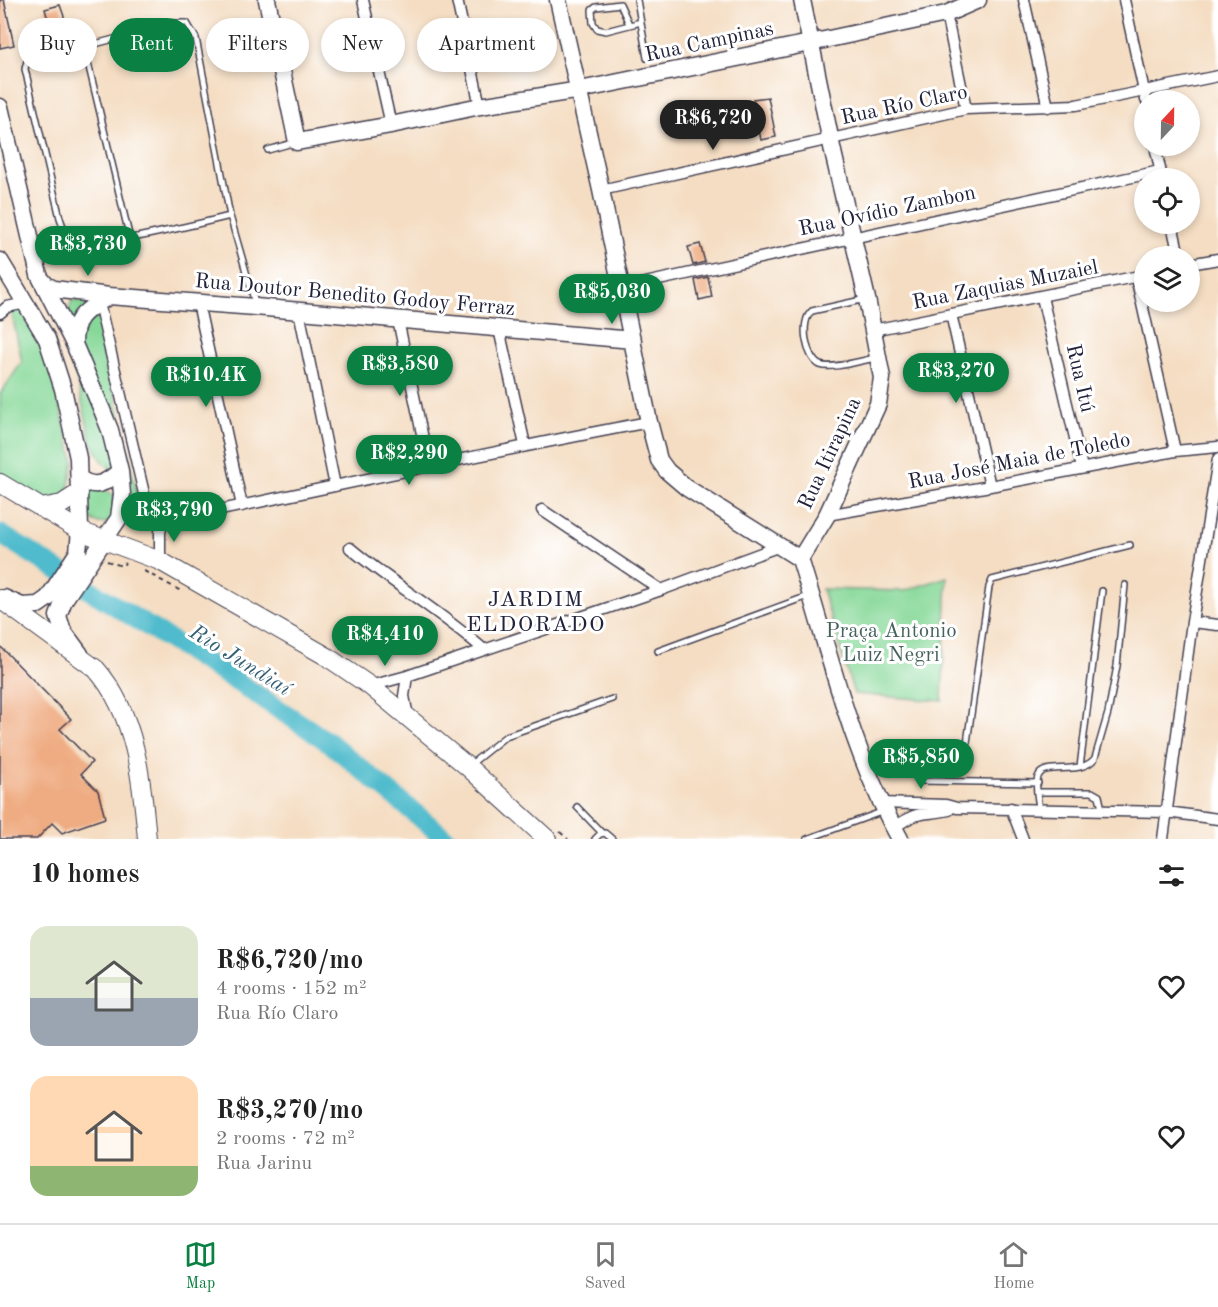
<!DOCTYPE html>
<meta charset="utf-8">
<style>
body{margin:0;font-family:"Old Standard TT",serif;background:#f6f6f6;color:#222;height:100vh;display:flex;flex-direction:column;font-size:22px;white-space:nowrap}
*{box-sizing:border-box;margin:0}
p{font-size:20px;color:#767676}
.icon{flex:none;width:33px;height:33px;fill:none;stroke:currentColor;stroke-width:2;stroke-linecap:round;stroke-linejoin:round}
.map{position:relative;height:839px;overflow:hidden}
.sheet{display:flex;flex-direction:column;background:#fff;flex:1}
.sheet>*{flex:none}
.top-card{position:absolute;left:18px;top:18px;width:600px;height:54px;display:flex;gap:12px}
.needle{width:39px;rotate:22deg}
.controls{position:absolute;left:1134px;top:90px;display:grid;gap:12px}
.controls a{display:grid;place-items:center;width:66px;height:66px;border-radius:50%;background:#fff;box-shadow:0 3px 9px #0003;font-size:30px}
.price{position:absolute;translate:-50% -51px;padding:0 14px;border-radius:21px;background:#0b8043;color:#fff;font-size:20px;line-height:39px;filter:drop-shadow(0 2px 3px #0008)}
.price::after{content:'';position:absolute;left:50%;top:36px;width:18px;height:14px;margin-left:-9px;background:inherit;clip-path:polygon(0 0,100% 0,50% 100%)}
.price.on{background:#222;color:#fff}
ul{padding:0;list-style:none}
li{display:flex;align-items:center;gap:18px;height:150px;padding:0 30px}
li span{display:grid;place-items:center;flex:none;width:168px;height:120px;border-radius:18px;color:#555}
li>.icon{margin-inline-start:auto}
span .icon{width:72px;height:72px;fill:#fffc;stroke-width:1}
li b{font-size:26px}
h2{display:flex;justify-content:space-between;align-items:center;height:72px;padding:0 30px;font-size:26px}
.chip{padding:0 21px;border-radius:27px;background:#fff;box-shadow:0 3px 9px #0003;font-size:21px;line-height:54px}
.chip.on{background:#0b8043;color:#fff}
.dock{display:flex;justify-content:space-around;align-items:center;height:84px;border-top:2px solid #e0e0e0;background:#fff;font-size:16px;color:#767676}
.dock a{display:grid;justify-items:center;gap:3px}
.dock .on{color:#0b8043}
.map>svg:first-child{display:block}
.green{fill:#86d898;stroke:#547d6a;stroke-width:1.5}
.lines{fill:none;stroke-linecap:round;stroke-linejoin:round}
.river{stroke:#50bbcc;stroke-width:20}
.building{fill:#efac82}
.lane-casing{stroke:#423e4f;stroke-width:8}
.street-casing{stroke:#423e4f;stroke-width:13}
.secondary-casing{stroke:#423e4f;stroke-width:19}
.primary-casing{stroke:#423e4f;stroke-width:20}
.path{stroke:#423e4f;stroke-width:2;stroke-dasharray:4.5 4.5;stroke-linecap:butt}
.lane{stroke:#fff;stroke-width:5}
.street{stroke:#fff;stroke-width:10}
.secondary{stroke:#fff;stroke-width:16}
.primary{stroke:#fff;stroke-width:18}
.labels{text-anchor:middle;stroke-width:6;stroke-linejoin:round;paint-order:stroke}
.street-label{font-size:21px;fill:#22223b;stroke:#fff}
.park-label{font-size:21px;fill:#45625c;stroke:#fff}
.neighbourhood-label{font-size:22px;letter-spacing:1.5px;fill:#22223b;stroke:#fff}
.water-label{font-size:22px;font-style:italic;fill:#345f75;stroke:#fff}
</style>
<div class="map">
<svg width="1218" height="839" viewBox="0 0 1218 839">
<rect width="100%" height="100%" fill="#fff"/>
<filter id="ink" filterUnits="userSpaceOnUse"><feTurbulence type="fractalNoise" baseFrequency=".0167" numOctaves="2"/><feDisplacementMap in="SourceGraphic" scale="12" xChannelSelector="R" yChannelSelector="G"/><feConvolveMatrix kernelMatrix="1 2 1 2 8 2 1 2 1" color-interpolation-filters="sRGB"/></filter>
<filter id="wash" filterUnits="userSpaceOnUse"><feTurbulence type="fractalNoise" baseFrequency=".008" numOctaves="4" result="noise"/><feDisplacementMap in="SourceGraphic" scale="24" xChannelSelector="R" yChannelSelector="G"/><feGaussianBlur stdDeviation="1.35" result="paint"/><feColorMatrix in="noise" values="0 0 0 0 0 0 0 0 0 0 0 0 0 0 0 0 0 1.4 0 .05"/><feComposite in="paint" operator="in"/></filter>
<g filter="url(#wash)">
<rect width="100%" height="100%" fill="#f4ddc2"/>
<path class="green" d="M72 300 95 305 141 512 138 519H127L130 514 120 476 103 462 91 441 64 325Z
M21 307 43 340 74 461 65 504 68 519 0 479V394L22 362 11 309Z
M93 489H104L115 496 114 520C97 527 89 523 83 506L87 496Z
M947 577 942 701 854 694 822 589 904 591Z"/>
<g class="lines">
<path class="river" d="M0 534 239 683 330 743 446 839"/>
</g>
<g id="blocks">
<path class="building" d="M0 0H4L14 45 0 48Z
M60 5 66 22 50 27 45 9Z
M768 97 776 137 761 140 753 99Z
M700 244 705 262 693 265 688 247Z
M708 277 712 297 699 300 695 280Z
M0 646 71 719 60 729 92 762 81 774 98 791 105 818 62 833 52 823 37 839H0Z"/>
</g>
</g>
<g filter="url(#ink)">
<use href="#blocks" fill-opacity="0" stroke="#423e4f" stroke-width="1.5"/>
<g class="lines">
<g class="lane-casing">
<path id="lane" d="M637 0 647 58
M629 24 620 4 596 7 592 10 593 23 597 29 606 31 641 22
M84 46 130 239
M268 150 296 142
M230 216C194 225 159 233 122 240 110 243 95 248 82 245 68 242 64 230 60 218L25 69 27 61 32 57 46 53 95 44 175 23H187L196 38 230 216 255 303
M866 299 812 311C799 321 806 359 820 365 832 370 862 360 876 358
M658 651 808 596
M471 764 506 736 612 699
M1080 767 1102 591
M871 768 906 757 958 751 963 749 967 743 989 587 992 580 1130 545
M920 781 1038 783
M1038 792H1092L1099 796 1102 809
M577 807 602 833
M1039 808C1038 799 1034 783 1039 775 1046 762 1082 776 1095 758L1108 713 1117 666 1125 585
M595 839 600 834 605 833 612 839
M807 839 884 811"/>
</g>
<g class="street-casing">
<path id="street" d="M363 0 391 125
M457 0 480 106
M1024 0 1048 107
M1124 0 1146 100
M946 14 966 109
M1155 146 1162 178
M601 190 966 109 1076 105 1218 76
M1172 224 1179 256
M1190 264 1218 259
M1136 277 1175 451
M622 288 1160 171
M1042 297 1082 468
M99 303 146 502 149 509 163 522
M198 303 242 506
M299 311 335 486
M0 313 7 307 26 303
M951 314 990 486
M398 320 429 467
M499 329 525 445
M873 330 1144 275
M542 510 661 590
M827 515 990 486 1175 451 1218 447
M163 522C325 489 487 452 649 422
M350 548C393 584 441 612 483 649
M160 561V532L163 522
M1192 622 1218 625
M407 676 404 696 408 717
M370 686 407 676 661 590 780 546
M880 803 946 805 957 808 1167 812 1218 819
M1011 808 1023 839
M894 828C919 809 921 816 949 810
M1163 839 1192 622 1218 459"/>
</g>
<g class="secondary-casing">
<path id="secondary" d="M267 0 297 142 391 125 480 106 580 90 810 43 946 14 978 0
M558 0 601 190 649 422 659 460 667 471 687 488 800 559
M802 0 833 152 867 299 882 378 878 404 827 515 800 559C830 654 851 752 900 839
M0 107 39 275 74 344 102 410 110 430 120 471 122 494 119 518 64 600 58 616 63 631 80 654
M0 261 47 339 63 389 78 458 80 531 78 552 48 598 38 605 22 606 4 598
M42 280 46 285 54 289 109 296 255 307 633 340
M74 344C74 315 86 311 109 296
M79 478C95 490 106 483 120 471"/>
</g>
<g class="primary-casing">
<path id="primary" d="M0 483 80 531 160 561 326 656 370 686 468 767 547 839
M41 508 62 504 79 493
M0 599 96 669C136 714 142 781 147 839"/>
</g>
<path class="path" d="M107 561 122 566 125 563
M144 571 181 591
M560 832 568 839"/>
<use href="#lane" class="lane"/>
<use href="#street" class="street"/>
<use href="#secondary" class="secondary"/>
<use href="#primary" class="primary"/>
</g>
</g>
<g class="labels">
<g class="street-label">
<text transform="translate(709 41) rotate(-12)" y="7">Rua Campinas</text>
<text transform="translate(904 104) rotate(-12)" y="7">Rua Río Claro</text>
<text transform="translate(887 210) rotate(-12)" y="7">Rua Ovídio Zambon</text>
<text transform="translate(1005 284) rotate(-11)" y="7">Rua Zaquias Muzaiel</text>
<text transform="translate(355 294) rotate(5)" y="7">Rua Doutor Benedito Godoy Ferraz</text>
<text transform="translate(1081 378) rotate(77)" y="7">Rua Itú</text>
<text transform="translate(829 453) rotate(-65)" y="7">Rua Itirapina</text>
<text transform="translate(1019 460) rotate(-11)" y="7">Rua José Maia de Toledo</text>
</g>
<g class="park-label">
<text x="891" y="637">Praça Antonio<tspan x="891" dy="24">Luiz Negri</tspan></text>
</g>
<g class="neighbourhood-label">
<text x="536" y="606">JARDIM<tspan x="536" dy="25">ELDORADO</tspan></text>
</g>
<g class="water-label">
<text transform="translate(241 659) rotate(32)" y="8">Rio Jundiaí</text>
</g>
</g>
</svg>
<div class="controls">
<a><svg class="needle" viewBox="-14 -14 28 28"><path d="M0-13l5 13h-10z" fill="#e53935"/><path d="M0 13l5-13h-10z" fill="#767676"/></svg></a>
<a><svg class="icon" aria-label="locate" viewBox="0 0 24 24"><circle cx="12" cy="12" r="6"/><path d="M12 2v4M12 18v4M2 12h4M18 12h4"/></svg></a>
<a><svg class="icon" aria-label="layers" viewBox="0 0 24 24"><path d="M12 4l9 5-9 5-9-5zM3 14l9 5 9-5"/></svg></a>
</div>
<b class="price on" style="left:713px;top:151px">R$6,720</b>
<b class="price" style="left:88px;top:277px">R$3,730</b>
<b class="price" style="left:612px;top:325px">R$5,030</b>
<b class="price" style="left:400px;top:397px">R$3,580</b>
<b class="price" style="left:956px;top:404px">R$3,270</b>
<b class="price" style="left:206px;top:408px">R$10.4K</b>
<b class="price" style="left:409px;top:486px">R$2,290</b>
<b class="price" style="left:174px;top:543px">R$3,790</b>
<b class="price" style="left:385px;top:667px">R$4,410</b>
<b class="price" style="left:921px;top:790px">R$5,850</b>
<div class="top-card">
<a class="chip">Buy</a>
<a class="chip on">Rent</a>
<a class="chip">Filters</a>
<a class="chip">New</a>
<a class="chip">Apartment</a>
</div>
</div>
<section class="sheet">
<h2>10 homes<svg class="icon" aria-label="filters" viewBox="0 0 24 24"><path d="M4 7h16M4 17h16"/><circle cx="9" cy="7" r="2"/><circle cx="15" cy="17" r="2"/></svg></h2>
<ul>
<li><span style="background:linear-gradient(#dfe7d0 60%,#9aa5b1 0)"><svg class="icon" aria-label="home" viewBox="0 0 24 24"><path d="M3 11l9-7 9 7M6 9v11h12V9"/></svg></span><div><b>R$6,720/mo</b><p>4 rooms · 152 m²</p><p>Rua Río Claro</p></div><svg class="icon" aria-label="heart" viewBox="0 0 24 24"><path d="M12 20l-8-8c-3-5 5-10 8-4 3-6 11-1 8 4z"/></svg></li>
<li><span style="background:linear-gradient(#ffd9b3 75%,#8fb573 0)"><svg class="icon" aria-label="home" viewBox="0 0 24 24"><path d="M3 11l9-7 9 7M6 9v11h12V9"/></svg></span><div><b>R$3,270/mo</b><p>2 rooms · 72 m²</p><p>Rua Jarinu</p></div><svg class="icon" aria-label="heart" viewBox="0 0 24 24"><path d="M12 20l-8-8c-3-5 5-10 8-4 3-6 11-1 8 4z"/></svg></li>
</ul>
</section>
<nav class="dock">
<a class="on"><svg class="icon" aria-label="map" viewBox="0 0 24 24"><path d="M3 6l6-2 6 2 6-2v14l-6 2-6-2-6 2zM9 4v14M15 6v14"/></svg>Map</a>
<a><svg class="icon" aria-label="saved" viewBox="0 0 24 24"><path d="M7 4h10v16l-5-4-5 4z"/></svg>Saved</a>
<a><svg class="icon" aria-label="home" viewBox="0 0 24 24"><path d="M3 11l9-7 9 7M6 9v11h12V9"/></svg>Home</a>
</nav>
